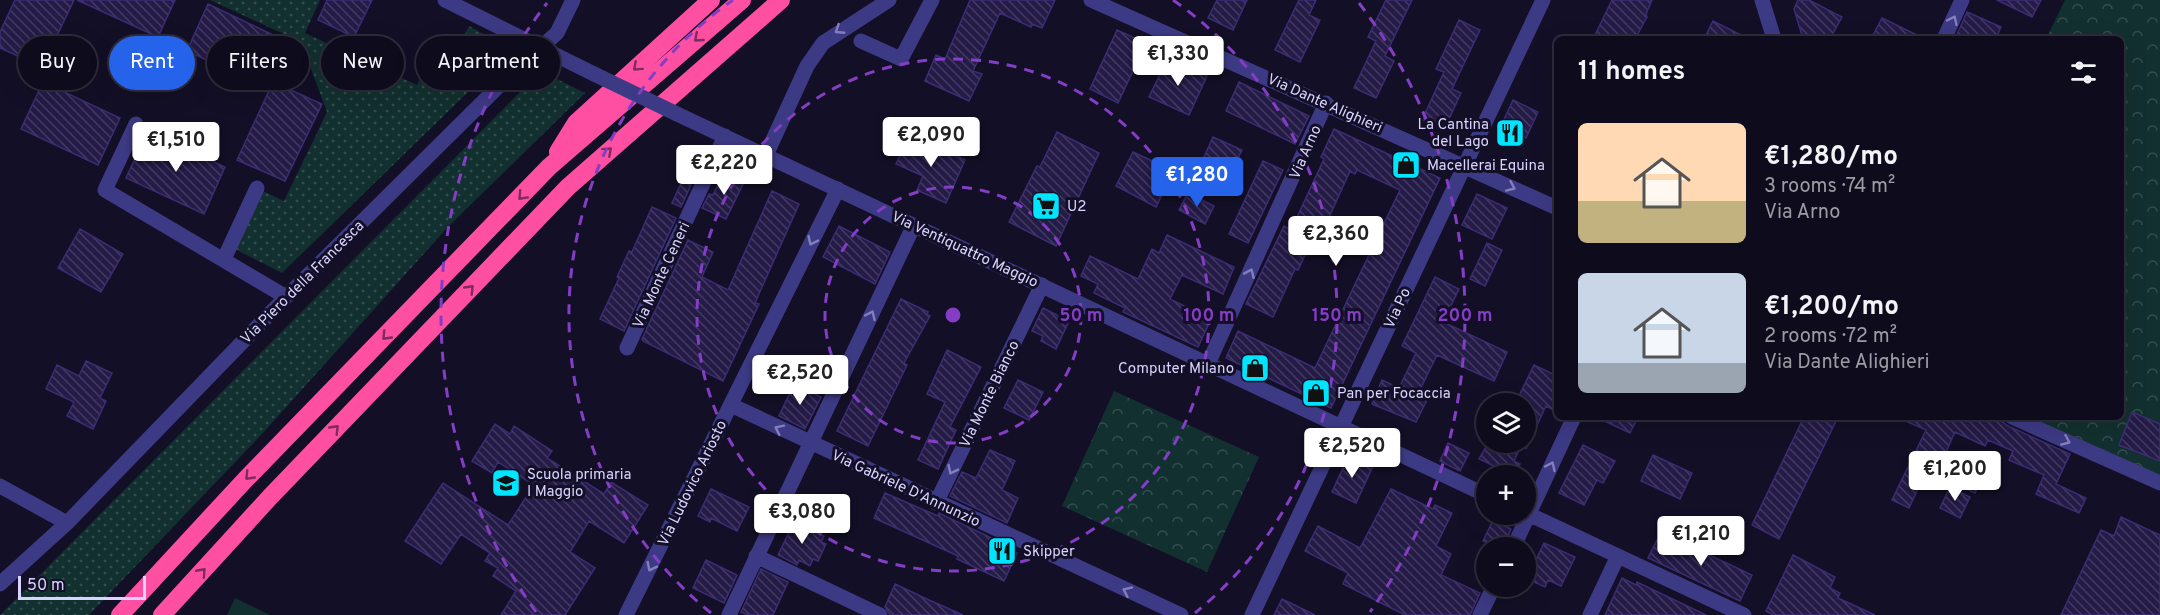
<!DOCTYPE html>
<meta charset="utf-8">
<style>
body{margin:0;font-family:Overpass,sans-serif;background:#1c1929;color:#f1f3f6;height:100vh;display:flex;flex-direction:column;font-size:22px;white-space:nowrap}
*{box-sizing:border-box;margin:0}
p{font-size:20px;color:#9b9ba3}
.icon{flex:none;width:33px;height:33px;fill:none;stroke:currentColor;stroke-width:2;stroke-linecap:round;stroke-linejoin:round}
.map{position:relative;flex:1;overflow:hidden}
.side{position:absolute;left:1554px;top:36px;width:570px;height:384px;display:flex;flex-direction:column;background:#0e0b1c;border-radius:9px;box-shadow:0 6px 24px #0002,0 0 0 2px #2e2b3b}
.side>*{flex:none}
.guide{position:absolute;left:18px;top:36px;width:570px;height:54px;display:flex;gap:12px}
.tools{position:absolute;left:1476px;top:393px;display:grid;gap:12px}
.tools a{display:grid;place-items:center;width:60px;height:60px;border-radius:50%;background:#0e0b1c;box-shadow:0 6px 24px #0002,0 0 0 2px #2e2b3b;font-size:30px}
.scale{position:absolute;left:18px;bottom:15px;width:128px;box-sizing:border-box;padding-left:6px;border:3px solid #d9d4ff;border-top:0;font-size:16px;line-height:21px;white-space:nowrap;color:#d9d4ff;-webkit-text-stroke:4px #130f26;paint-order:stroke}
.price{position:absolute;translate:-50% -51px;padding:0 14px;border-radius:6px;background:#fff;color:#222;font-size:20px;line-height:39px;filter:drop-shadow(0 2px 3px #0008)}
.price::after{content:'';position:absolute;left:50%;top:36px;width:18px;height:14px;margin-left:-9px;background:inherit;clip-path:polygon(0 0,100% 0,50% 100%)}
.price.current{background:#2563eb;color:#fff}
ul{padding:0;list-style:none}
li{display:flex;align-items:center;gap:18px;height:150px;padding:0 24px}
li span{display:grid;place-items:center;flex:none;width:168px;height:120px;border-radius:9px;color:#555}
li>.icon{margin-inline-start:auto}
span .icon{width:72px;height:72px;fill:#fffc;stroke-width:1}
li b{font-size:26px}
h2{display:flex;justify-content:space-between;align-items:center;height:72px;padding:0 24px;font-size:26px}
.pill{padding:0 21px;border-radius:27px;background:#0e0b1c;box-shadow:0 6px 24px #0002,0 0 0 2px #2e2b3b;font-size:21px;line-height:54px}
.pill.current{background:#2563eb;color:#fff}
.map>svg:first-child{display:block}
.grass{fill:url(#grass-dots)}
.park{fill:url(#park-crowns)}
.pitch{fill:#12302f}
.building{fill:url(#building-back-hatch);stroke:#3b2d73;stroke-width:1.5}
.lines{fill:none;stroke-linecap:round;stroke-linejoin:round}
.minor{stroke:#3d3a85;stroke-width:15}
.highway{stroke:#ff4fa3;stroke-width:18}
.minor-bridge{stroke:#3d3a85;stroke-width:15}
.oneway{stroke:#837fbc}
.oneway2{stroke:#7d2c5e}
.ring{fill:none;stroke:#843dc5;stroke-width:3;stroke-dasharray:10 8}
.labels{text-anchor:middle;stroke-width:6;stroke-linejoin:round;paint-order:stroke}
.street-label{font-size:15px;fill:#d9d4ff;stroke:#130f26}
.poi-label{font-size:15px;fill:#d9d4ff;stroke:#130f26;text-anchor:start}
.centre{fill:#843dc5;stroke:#130f26;stroke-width:3}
.ring-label{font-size:18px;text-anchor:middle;font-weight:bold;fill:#843dc5;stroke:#130f26;stroke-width:6;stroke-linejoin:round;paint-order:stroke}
</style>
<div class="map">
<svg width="2160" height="615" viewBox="0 0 2160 615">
<defs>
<pattern id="grass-dots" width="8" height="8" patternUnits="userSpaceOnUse" patternTransform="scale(1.5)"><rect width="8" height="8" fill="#12302f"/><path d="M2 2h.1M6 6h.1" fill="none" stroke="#344d4e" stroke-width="1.8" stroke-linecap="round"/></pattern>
<pattern id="park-crowns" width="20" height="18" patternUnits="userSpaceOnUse" patternTransform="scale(1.5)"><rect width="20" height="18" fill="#12302f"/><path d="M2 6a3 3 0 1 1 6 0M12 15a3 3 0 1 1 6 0" fill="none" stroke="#344d4e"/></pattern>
<pattern id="building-back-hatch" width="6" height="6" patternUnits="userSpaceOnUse" patternTransform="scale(1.5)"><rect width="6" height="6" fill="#241b47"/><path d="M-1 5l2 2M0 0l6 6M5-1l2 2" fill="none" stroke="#433b63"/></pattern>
</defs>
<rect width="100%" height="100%" fill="#130f26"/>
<path class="grass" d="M210 0H320L305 33 417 85 441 37 460 45 469 26 502 44 505 51 500 61 282 273 235 249 263 191 284 201 327 112 301 42Z
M541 71 585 93 447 228 262 434 89 615H0Z"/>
<path class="park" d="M2065 0H2160V478L2023 417H2121V39H2046Z
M1114 391 1259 457 1207 572 1062 506Z"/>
<path class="pitch" d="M235 598 270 615H227Z"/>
<path class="building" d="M15 0H74L42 67 0 48V32Z
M77 0H175L158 37Z
M327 0H372L354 37 318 20Z
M970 0H1055L1042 28 1032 24 1031 27 1000 13 973 71 982 74 969 101 925 81 936 55 945 59Z
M1217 0H1247L1233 30 1208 18Z
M1299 0H1316L1309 15 1320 20 1300 62 1275 50Z
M1386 0H1412L1385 56 1394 61 1376 98 1354 88 1376 41 1368 37Z
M1612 0H1652L1646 14 1647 17 1635 39H1593Z
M1798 0H1809L1842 17 1830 39H1803L1794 9Z
M1997 0H2041L2032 17Z
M208 4 286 41 264 87 187 51Z
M1967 12 2001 27 1996 39H1955Z
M1882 18 1925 39H1871Z
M1459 20 1480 30 1452 89 1461 93 1444 130 1422 120 1444 72 1436 69Z
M1713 21 1749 39H1704Z
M1117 30 1146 43 1118 103 1090 89Z
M1168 58 1207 76 1189 115 1149 97Z
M43 82 120 118 98 165 21 129Z
M273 82 322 104 285 181 237 160Z
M1239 82 1309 116 1295 144 1226 111Z
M1513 100 1538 112 1526 138 1501 126Z
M1334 129 1440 178 1331 408 1226 358 1238 331 1315 368 1400 190 1357 170 1355 174 1350 171 1327 222 1322 219 1298 270 1295 269 1273 317 1246 304 1284 226 1291 230 1324 159 1321 157Z
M148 131 225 167 204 214 126 178Z
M1057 132 1099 153 1056 246 1009 222 1037 166 1040 167Z
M910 135 965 160 946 203 917 190 923 176 896 164Z
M1213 137 1242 150 1227 179 1200 166Z
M1133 152 1170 169 1161 187 1165 189 1156 207 1116 186Z
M1263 161 1283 170 1248 243 1229 234Z
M724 172 744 182 726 219 702 208 709 194 713 195Z
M682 181 691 185 681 207 672 203Z
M772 191 799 204 755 303 759 304 723 381 643 341 642 339 688 240 713 252 702 277 728 290Z
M1188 193 1214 206 1205 224 1179 210Z
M1477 194 1507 208 1492 239 1462 225Z
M652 207 676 218 624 331 600 319 619 278 617 277 629 251 632 252Z
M839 226 890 252 875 284 823 257Z
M80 229 123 254 101 292 58 268Z
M1167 235 1234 267 1223 294 1182 275 1170 299 1211 319 1198 347 1123 312 1125 308 1094 293 1098 284 1081 276 1090 256 1138 279 1152 249 1159 253Z
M1487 243 1502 250 1485 286 1470 279Z
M1435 277 1459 289 1443 322 1507 352 1494 381 1437 355 1417 396 1427 400 1416 422 1372 404 1382 380 1399 388 1416 353 1402 346Z
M901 299 928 312 927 315 930 316 904 363 907 365 868 446 837 431Z
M1043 308 1069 321 1056 349 1041 341 1043 336 1032 331Z
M947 350 981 367 950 427 956 430 938 469 918 460 945 402 927 394Z
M86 361 112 373 100 398 106 401 93 429 67 416 74 402 46 389 57 365 79 376Z
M1534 365 1557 376V412L1546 406 1526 449V404H1515Z
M1018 380 1043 392 1029 420 1004 408Z
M794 384 821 397 805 429 779 416Z
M2132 412 2160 424V461L2119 445Z
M1596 417H1638L1630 433Z
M1804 417H1838L1779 539 1752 525Z
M1897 417H1996L2008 426 2070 454 2056 484 2086 498 2079 513 2036 494 2044 475 2009 460 2013 451 1988 440 1985 446 1955 432 1941 463 1932 459 1909 508 1892 500 1926 430Z
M495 424 510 434 514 426 552 451 547 458 604 494 611 482 648 505 624 543 589 521 570 552 595 568 565 615H501L516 591 493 576 498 568 485 561 490 553 461 534 441 564 405 541 443 483 508 525 534 485 498 462 492 473 472 461Z
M1489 442H1523L1514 461 1520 464 1515 476 1479 459Z
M1448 443 1469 453 1460 471 1440 461Z
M1583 445 1615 461 1603 483 1597 480 1584 505 1559 493Z
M990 450 1015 461 1002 490 1018 498 1007 523 950 496 962 472 976 478Z
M1349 455 1373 466 1356 503 1332 492Z
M1653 455 1692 473 1680 499 1641 481Z
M1969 474 1981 480 1975 493 1962 487Z
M1950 487 1970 497 1960 518 1940 508Z
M711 489 749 507 737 531 711 518 710 522 698 516Z
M1391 489 1433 509 1435 505 1452 513 1436 546 1451 554 1441 575 1480 593 1470 615H1405L1343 584 1348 573 1305 551 1318 526 1360 548Z
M885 493 938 516 939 513 998 541 997 543 1017 553 1004 581 957 559 958 556 874 518Z
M2121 517 2160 535V615H2061L2101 530 2114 536Z
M1493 520 1511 529 1503 548 1483 541Z
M794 522 824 536 821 542 826 544 818 561 813 559 810 566 799 560 797 565 778 555Z
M1665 534 1752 575 1740 601 1648 558 1657 540 1661 542Z
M1544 543 1575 557 1561 586 1548 580 1545 587 1527 579Z
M1793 555 1835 577 1830 588 1840 593 1838 598 1875 615H1773L1766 611Z
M706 560 737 575 724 603 693 588Z
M761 569 788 582 773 615H748L741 612Z
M1622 578 1636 585 1637 582 1706 615H1605Z
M895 584 929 600 963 615H890L885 607Z
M1282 599 1315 615H1274Z"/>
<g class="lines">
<path class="minor" d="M445 0 594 74
M1091 0 1557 208
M1762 0 1774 39
M1944 39 1962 0
M861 41 901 59 932 0
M677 114 1486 495
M136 124 105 190 286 297
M766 155 807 66 823 43 889 0
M224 259 257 188
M627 348 725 136
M1208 364 1326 103
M731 405 1181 615
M2012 417 2160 483
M0 486 67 523
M936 503 1042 285
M1526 513 1744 615
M1513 548 1574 417
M756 556 880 615
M0 584 67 523 286 297 511 74 557 33 573 0
M626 615 838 189
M729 615 914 225
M1252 615 1543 0
M1480 615 1494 586
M1590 615 1618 556"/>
<path class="highway" d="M558 152 576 123 711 0
M120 615 245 480 549 167 742 0
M162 615 270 497 568 187 781 0"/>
<path class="minor-bridge" d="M594 74 677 114"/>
</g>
<defs><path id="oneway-chevron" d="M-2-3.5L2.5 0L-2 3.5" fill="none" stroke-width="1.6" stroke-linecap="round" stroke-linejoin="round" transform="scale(1.5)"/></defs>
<g class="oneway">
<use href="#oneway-chevron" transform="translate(1953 20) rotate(-65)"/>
<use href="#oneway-chevron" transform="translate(839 30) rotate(147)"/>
<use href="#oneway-chevron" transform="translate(1511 187) rotate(24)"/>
<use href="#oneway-chevron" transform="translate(812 241) rotate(116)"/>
<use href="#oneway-chevron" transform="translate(1250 273) rotate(-66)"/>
<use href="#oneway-chevron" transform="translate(871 315) rotate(-65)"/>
<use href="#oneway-chevron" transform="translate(779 429) rotate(-154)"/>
<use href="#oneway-chevron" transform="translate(2066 441) rotate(24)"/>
<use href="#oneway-chevron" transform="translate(1551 466) rotate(-65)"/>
<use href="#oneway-chevron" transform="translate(952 470) rotate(116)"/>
<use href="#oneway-chevron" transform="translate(651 567) rotate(117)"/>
<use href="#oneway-chevron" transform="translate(1127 591) rotate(-155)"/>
</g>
<g class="oneway2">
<use href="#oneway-chevron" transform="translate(698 38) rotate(139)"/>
<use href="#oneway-chevron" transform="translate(637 67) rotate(138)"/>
<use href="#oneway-chevron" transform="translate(608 151) rotate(-42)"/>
<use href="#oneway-chevron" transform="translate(522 196) rotate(133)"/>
<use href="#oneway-chevron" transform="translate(470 289) rotate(-46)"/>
<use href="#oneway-chevron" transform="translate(386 336) rotate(134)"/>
<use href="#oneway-chevron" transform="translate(335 429) rotate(-46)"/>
<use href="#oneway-chevron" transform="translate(249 476) rotate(134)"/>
<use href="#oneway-chevron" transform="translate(202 572) rotate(-48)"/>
</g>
<g class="ring">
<circle cx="953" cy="315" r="128"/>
<circle cx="953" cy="315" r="256"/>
<path d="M711 613A384 384 0 0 1 733 0M1173 0A384 384 0 0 1 1195 613"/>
<path d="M536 612A512 512 0 0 1 547 3M1359 3A512 512 0 0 1 1370 612"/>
</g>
<defs>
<g id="restaurant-square" transform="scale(1.5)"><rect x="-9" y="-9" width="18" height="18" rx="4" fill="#00e5ff" stroke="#130f26"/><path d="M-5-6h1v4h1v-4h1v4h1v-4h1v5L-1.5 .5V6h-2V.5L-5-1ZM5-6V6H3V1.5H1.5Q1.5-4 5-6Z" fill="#111"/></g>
<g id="shop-square" transform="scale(1.5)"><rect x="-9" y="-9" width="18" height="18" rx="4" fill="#00e5ff" stroke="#130f26"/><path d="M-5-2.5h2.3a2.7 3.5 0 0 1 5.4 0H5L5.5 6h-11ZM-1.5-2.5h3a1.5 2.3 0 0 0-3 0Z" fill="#111"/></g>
<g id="supermarket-square" transform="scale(1.5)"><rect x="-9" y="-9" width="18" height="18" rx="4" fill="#00e5ff" stroke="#130f26"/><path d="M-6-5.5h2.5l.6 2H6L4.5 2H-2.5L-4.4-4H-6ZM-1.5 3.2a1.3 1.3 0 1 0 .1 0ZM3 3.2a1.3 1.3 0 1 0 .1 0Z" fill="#111"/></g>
<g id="school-square" transform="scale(1.5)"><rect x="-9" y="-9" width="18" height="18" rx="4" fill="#00e5ff" stroke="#130f26"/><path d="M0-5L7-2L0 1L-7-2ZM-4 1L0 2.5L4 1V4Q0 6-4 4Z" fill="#111"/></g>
</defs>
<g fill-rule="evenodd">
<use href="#restaurant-square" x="1510" y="133"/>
<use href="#shop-square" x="1406" y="165"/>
<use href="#supermarket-square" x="1046" y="206"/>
<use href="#shop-square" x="1255" y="368"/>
<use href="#shop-square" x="1316" y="393"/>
<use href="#school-square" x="506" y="483"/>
<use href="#restaurant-square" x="1002" y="551"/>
</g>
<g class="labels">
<g class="street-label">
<text transform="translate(1325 103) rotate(24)" y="5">Via Dante Alighieri</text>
<text transform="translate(1305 152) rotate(-66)" y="5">Via Arno</text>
<text transform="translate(965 249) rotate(25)" y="5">Via Ventiquattro Maggio</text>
<text transform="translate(661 275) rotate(-65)" y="5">Via Monte Ceneri</text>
<text transform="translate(302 282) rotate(-45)" y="5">Via Piero della Francesca</text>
<text transform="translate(1397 308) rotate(-65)" y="5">Via Po</text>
<text transform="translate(989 394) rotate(-64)" y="5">Via Monte Bianco</text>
<text transform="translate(692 483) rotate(-64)" y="5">Via Ludovico Ariosto</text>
<text transform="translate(906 488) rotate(25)" y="5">Via Gabriele D'Annunzio</text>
</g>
<g class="poi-label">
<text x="1489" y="129" text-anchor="end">La Cantina<tspan x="1489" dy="17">del Lago</tspan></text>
<text x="1427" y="170">Macellerai Equina</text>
<text x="1067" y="211">U2</text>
<text x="1234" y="373" text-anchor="end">Computer Milano</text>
<text x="1337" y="398">Pan per Focaccia</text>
<text x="527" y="479">Scuola primaria<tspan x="527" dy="17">I Maggio</tspan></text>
<text x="1023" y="556">Skipper</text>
</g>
</g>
<circle cx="953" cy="315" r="9" class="centre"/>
<g class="ring-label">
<text x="1081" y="321">50 m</text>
<text x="1209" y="321">100 m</text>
<text x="1337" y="321">150 m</text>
<text x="1465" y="321">200 m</text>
</g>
</svg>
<div class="tools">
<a><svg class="icon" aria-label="layers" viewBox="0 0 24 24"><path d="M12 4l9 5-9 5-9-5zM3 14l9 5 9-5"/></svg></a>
<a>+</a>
<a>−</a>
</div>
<div class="scale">50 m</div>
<b class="price" style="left:1178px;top:87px">€1,330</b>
<b class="price" style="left:931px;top:168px">€2,090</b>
<b class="price" style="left:176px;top:173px">€1,510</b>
<b class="price" style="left:724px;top:196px">€2,220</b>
<b class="price current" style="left:1197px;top:208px">€1,280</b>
<b class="price" style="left:1336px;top:267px">€2,360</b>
<b class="price" style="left:800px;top:406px">€2,520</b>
<b class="price" style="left:1352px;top:479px">€2,520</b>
<b class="price" style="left:1955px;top:502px">€1,200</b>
<b class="price" style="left:802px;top:545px">€3,080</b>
<b class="price" style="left:1701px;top:567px">€1,210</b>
<div class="guide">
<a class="pill">Buy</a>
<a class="pill current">Rent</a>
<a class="pill">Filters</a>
<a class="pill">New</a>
<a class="pill">Apartment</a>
</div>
<section class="side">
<h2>11 homes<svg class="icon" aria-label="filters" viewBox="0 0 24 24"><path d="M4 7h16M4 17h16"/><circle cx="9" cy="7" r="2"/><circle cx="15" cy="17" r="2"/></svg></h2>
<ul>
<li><span style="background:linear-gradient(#ffd9b3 65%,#c2b280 0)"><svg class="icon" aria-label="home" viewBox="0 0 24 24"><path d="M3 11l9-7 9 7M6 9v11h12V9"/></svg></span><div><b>€1,280/mo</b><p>3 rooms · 74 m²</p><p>Via Arno</p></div></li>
<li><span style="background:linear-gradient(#c9d6e8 75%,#9aa5b1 0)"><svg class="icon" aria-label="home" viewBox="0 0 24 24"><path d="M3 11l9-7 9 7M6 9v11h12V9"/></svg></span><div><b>€1,200/mo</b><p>2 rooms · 72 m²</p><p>Via Dante Alighieri</p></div></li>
</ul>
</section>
</div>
